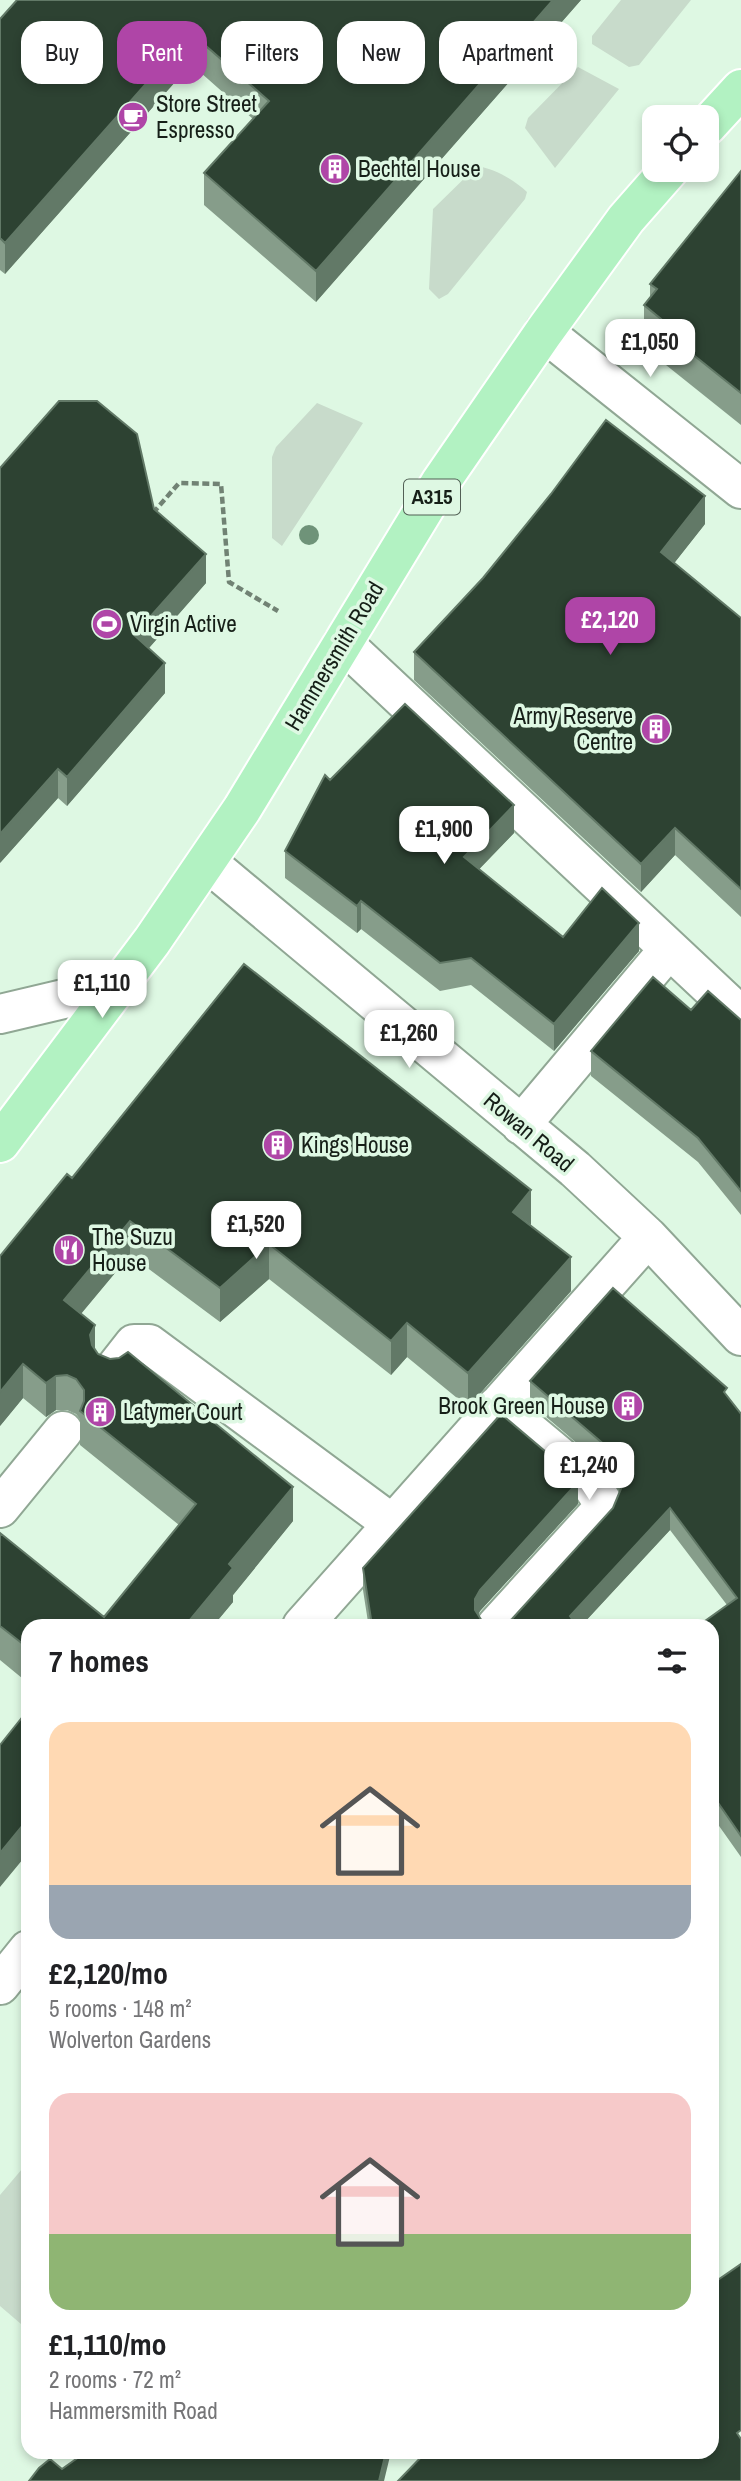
<!DOCTYPE html>
<meta charset="utf-8">
<style>
body{margin:0;font-family:"Archivo Narrow",sans-serif;background:#f6f6f6;color:#202124;height:100vh;display:flex;flex-direction:column;font-size:26px;white-space:nowrap}
*{box-sizing:border-box;margin:0}
p{font-size:23px;color:#757577}
.icon{flex:none;width:38px;height:38px;fill:none;stroke:currentColor;stroke-width:2;stroke-linecap:round;stroke-linejoin:round}
.map{position:relative;flex:1;overflow:hidden}
.panel{position:absolute;left:21px;top:1619px;width:698px;height:840px;display:flex;flex-direction:column;background:#fff;border-radius:21px;box-shadow:0 4px 10px #0003}
.panel>*{flex:none}
.guide{position:absolute;left:21px;top:21px;width:700px;height:63px;display:flex;gap:14px}
.tools{position:absolute;left:642px;top:105px;display:grid;gap:14px}
.tools a{display:grid;place-items:center;width:77px;height:77px;border-radius:14px;background:#fff;box-shadow:0 4px 10px #0003;font-size:35px}
.price{position:absolute;translate:-50% -60px;padding:0 16px;border-radius:14px;background:#fff;color:#222;font-size:23px;line-height:46px;filter:drop-shadow(0 2px 4px #0008)}
.price::after{content:'';position:absolute;left:50%;top:42px;width:21px;height:16px;margin-left:-10px;background:inherit;clip-path:polygon(0 0,100% 0,50% 100%)}
.price.selected{background:#af45a7;color:#fff}
ul{padding:0;list-style:none}
li{display:grid;align-content:center;gap:14px;height:371px;padding:0 28px}
li span{display:grid;place-items:center;height:217px;border-radius:21px;color:#555}
li>.icon{margin-inline-start:auto}
span .icon{width:126px;height:126px;fill:#fffc;stroke-width:1}
li b{font-size:30px}
h2{display:flex;justify-content:space-between;align-items:center;height:84px;padding:0 28px;font-size:30px}
.chip{padding:0 24px;border-radius:21px;background:#fff;box-shadow:0 4px 10px #0003;font-size:24px;line-height:63px}
.chip.selected{background:#af45a7;color:#fff}
.map>svg:first-child{display:block}
.green{fill:#c8dbcb}
.lines{fill:none;stroke-linecap:round;stroke-linejoin:round}
.minor-casing{stroke:#90a794;stroke-width:42}
.major-casing{stroke:#fff;stroke-width:42}
.path{stroke:#718274;stroke-width:4.5;stroke-dasharray:7 3.5;stroke-linecap:butt}
.minor{stroke:#fff;stroke-width:38}
.major{stroke:#b2f2c2;stroke-width:38}
.tree{fill:#6f9379}
.wall{fill:#869d8a}
.shaded-wall{fill:#627967}
.building{fill:#2d4232;stroke:#627967;stroke-width:2}
.labels{text-anchor:middle;stroke-width:7;stroke-linejoin:round;paint-order:stroke}
.shield{fill:#def8e3;stroke:#526055;stroke-width:2}
.shield-label{font-size:21px;font-weight:bold;fill:#161f18}
.poi-label{font-size:23px;fill:#161f18;stroke:#def8e3;text-anchor:start}
.street-label{font-size:23px;fill:#161f18;stroke:#def8e3}
</style>
<div class="map">
<svg width="741" height="2481" viewBox="0 0 741 2481">
<rect width="100%" height="100%" fill="#def8e3"/>
<path class="green" d="M621 0H691L639 65 629 67 592 44V36Z
M578 67 619 89 555 168 525 128 528 118Z
M477 166C495 169 513 179 527 192L525 199 448 294 439 299 429 289 433 209Z
M317 403 363 423 282 546 272 538V457L276 447Z
M28 2162V2330L0 2306V2195Z"/>
<g class="lines">
<g class="minor-casing">
<path id="minor" d="M544 332 741 489
M343 643 741 1016
M207 862 575 1169 648 1237 741 1336
M0 1014 89 993 121 980
M521 1125 669 949
M112 1372 134 1344H149L391 1523
M0 1508 63 1431
M302 1626 648 1237
M496 1626 597 1515 603 1503 589 1481 498 1405
M0 1985 28 1950"/>
</g>
<g class="major-casing">
<path id="major" d="M707 126 741 89
M0 1143 152 941 242 809 440 483 544 332 626 219 669 170"/>
</g>
<path class="path" d="M153 513 179 483 221 484 229 582 278 611"/>
<use href="#minor" class="minor"/>
<use href="#major" class="major"/>
</g>
<circle class="tree" cx="309" cy="535" r="10"/>
<path class="wall" d="M581 0 316 302 204 205V173L253 119 191 64 5 274 0 270V19Z
M741 171V425L656 357V347L644 337V305L650 297V284Z
M154 509 206 583 149 648 165 693 67 806 58 798 0 863Z
M705 524 674 563 741 618V917L675 855 641 892 414 680V652Z
M330 780 514 833 479 869 563 937 639 951 554 1051 471 985 440 991 361 929 357 933 285 878V851Z
M691 1010 741 1020V1215L698 1162 591 1076V1051Z
M72 1178 530 1225 571 1291 468 1407 407 1357 391 1375 269 1279 220 1322 130 1255 81 1314 95 1350 98 1354 293 1521 233 1595V1602L213 1626H28V1683L0 1660V1533L104 1617 179 1525 80 1445V1419L76 1414 67 1410H56L46 1417 23 1398 0 1426Z
M530 1381 727 1396 741 1414V1857L712 1816V1626L727 1605 670 1530 581 1626H365L368 1622 363 1590V1568L578 1504 480 1611 478 1615 482 1621 492 1626 502 1625 512 1619 613 1508 620 1492 607 1469 530 1403Z"/>
<path class="shaded-wall" d="M553 0H581L316 302V271Z
M191 33V64L5 274V243Z
M705 496V524L661 580V552Z
M206 554V583L134 665V635Z
M165 663V693L67 806V777Z
M58 769V798L0 863V834Z
M514 805V833L464 885V857Z
M675 828V855L641 892V864Z
M361 901V929L357 933V906Z
M639 923V951L554 1051V1024Z
M531 1190V1225L513 1212Z
M130 1221V1255L64 1334V1300Z
M269 1244V1279L220 1322V1288Z
M571 1257V1291L468 1407V1373Z
M407 1323V1357L391 1375V1341Z
M95 1325V1359L90 1370V1335Z
M23 1364V1398L0 1426V1392Z
M56 1376V1410L46 1417V1383Z
M578 1482V1504L480 1611 475 1621V1599L480 1590Z
M293 1487V1521L233 1595V1602L213 1626H185L229 1564Z
M670 1508V1530L581 1626H570V1616Z
M28 1819V1853L0 1887V1853Z
M386 2452H391L384 2481H379Z"/>
<path class="building" d="M17 0H553L316 271 204 173 269 101 191 33 5 243 0 238V19Z
M741 171V393L656 325 661 319 644 305 657 289 650 284Z
M59 401H97L137 434 154 509 206 554 134 635 165 663 67 777 58 769 0 834V468Z
M606 420 705 496 661 552 741 618V889L675 828 641 864 414 652 483 578 551 494Z
M405 704 514 805 464 857 563 937 602 888 639 923 554 1024 471 958 440 963 361 901 357 906 285 851 325 775 330 780Z
M244 964 531 1190 513 1212 571 1257 468 1373 407 1323 391 1341 269 1244 220 1288 130 1221 64 1300 95 1325 90 1335 92 1345 98 1354 110 1359 119 1358 128 1352 293 1487 229 1564 233 1568 185 1626H28V1648L0 1626V1533L104 1617 196 1504 80 1411 84 1401V1390L76 1379 67 1375 56 1376 46 1383 23 1364 0 1392V1256L67 1174 72 1178Z
M653 977 691 1010 708 991 741 1020V1191L698 1138 591 1051Z
M613 1288 727 1388 724 1392 741 1414V1836L712 1794V1626H698L737 1598 670 1508 570 1616 577 1626H365L371 1619 363 1568 501 1414 572 1474 578 1482 480 1590 475 1599V1610L482 1621 492 1626 502 1625 512 1619 613 1508 625 1479 607 1447 530 1381Z
M28 1710V1819L0 1853V1745Z
M741 2264V2430L737 2433 741 2439V2481H398L426 2452H712V2284Z
M86 2452H386L379 2481H29L39 2468 50 2459 62 2469Z"/>
<defs>
<g id="cafe-disc" transform="scale(1.575)"><circle r="9.5" fill="#af45a7" stroke="#def8e3"/><path d="M-5.5-4.5H6V0H3Q3 3.5 0 3.5H-2.5Q-5.5 3.5-5.5 0ZM3-3.2v2h1.7v-2ZM-6 4.5H4V6H-6Z" fill="#fff"/></g>
<g id="building-disc" transform="scale(1.575)"><circle r="9.5" fill="#af45a7" stroke="#def8e3"/><path d="M-4-6H4V6H1V3H-1V6H-4ZM-2.5-4.3h1.7v1.8h-1.7ZM.8-4.3h1.7v1.8H.8ZM-2.5-1h1.7V.8h-1.7ZM.8-1h1.7V.8H.8Z" fill="#fff"/></g>
<g id="stadium-disc" transform="scale(1.575)"><circle r="9.5" fill="#af45a7" stroke="#def8e3"/><path d="M0-5a6.5 5 0 1 0 0 10a6.5 5 0 1 0 0-10ZM-3.5-1.8h7v3.6h-7Z" fill="#fff"/></g>
<g id="restaurant-disc" transform="scale(1.575)"><circle r="9.5" fill="#af45a7" stroke="#def8e3"/><path d="M-5-6h1v4h1v-4h1v4h1v-4h1v5L-1.5 .5V6h-2V.5L-5-1ZM5-6V6H3V1.5H1.5Q1.5-4 5-6Z" fill="#fff"/></g>
</defs>
<g fill-rule="evenodd">
<use href="#cafe-disc" x="133" y="117"/>
<use href="#building-disc" x="335" y="169"/>
<use href="#stadium-disc" x="107" y="624"/>
<use href="#building-disc" x="656" y="729"/>
<use href="#building-disc" x="278" y="1145"/>
<use href="#restaurant-disc" x="69" y="1250"/>
<use href="#building-disc" x="628" y="1406"/>
<use href="#building-disc" x="100" y="1412"/>
</g>
<g class="labels">
<rect class="shield" x="404" y="479.5" width="56" height="35" rx="5"/>
<g class="shield-label">
<text x="432" y="504">A315</text>
</g>
<g class="poi-label">
<text x="156" y="112">Store Street<tspan x="156" dy="26">Espresso</tspan></text>
<text x="358" y="177">Bechtel House</text>
<text x="130" y="632">Virgin Active</text>
<text x="633" y="724" text-anchor="end">Army Reserve<tspan x="633" dy="26">Centre</tspan></text>
<text x="301" y="1153">Kings House</text>
<text x="92" y="1245">The Suzu<tspan x="92" dy="26">House</tspan></text>
<text x="605" y="1414" text-anchor="end">Brook Green House</text>
<text x="123" y="1420">Latymer Court</text>
</g>
<g class="street-label">
<text transform="translate(334 656) rotate(-59)" y="8">Hammersmith Road</text>
<text transform="translate(529 1132) rotate(40)" y="8">Rowan Road</text>
</g>
</g>
</svg>
<div class="tools">
<a><svg class="icon" aria-label="locate" viewBox="0 0 24 24"><circle cx="12" cy="12" r="6"/><path d="M12 2v4M12 18v4M2 12h4M18 12h4"/></svg></a>
</div>
<b class="price" style="left:650px;top:379px">£1,050</b>
<b class="price selected" style="left:610px;top:657px">£2,120</b>
<b class="price" style="left:444px;top:866px">£1,900</b>
<b class="price" style="left:102px;top:1020px">£1,110</b>
<b class="price" style="left:409px;top:1070px">£1,260</b>
<b class="price" style="left:256px;top:1261px">£1,520</b>
<b class="price" style="left:589px;top:1502px">£1,240</b>
<div class="guide">
<a class="chip">Buy</a>
<a class="chip selected">Rent</a>
<a class="chip">Filters</a>
<a class="chip">New</a>
<a class="chip">Apartment</a>
</div>
<section class="panel">
<h2>7 homes<svg class="icon" aria-label="filters" viewBox="0 0 24 24"><path d="M4 7h16M4 17h16"/><circle cx="9" cy="7" r="2"/><circle cx="15" cy="17" r="2"/></svg></h2>
<ul>
<li><span style="background:linear-gradient(#ffd9b3 75%,#9aa5b1 0)"><svg class="icon" aria-label="home" viewBox="0 0 24 24"><path d="M3 11l9-7 9 7M6 9v11h12V9"/></svg></span><div><b>£2,120/mo</b><p>5 rooms · 148 m²</p><p>Wolverton Gardens</p></div></li>
<li><span style="background:linear-gradient(#f6c9c9 65%,#8fb573 0)"><svg class="icon" aria-label="home" viewBox="0 0 24 24"><path d="M3 11l9-7 9 7M6 9v11h12V9"/></svg></span><div><b>£1,110/mo</b><p>2 rooms · 72 m²</p><p>Hammersmith Road</p></div></li>
</ul>
</section>
</div>
